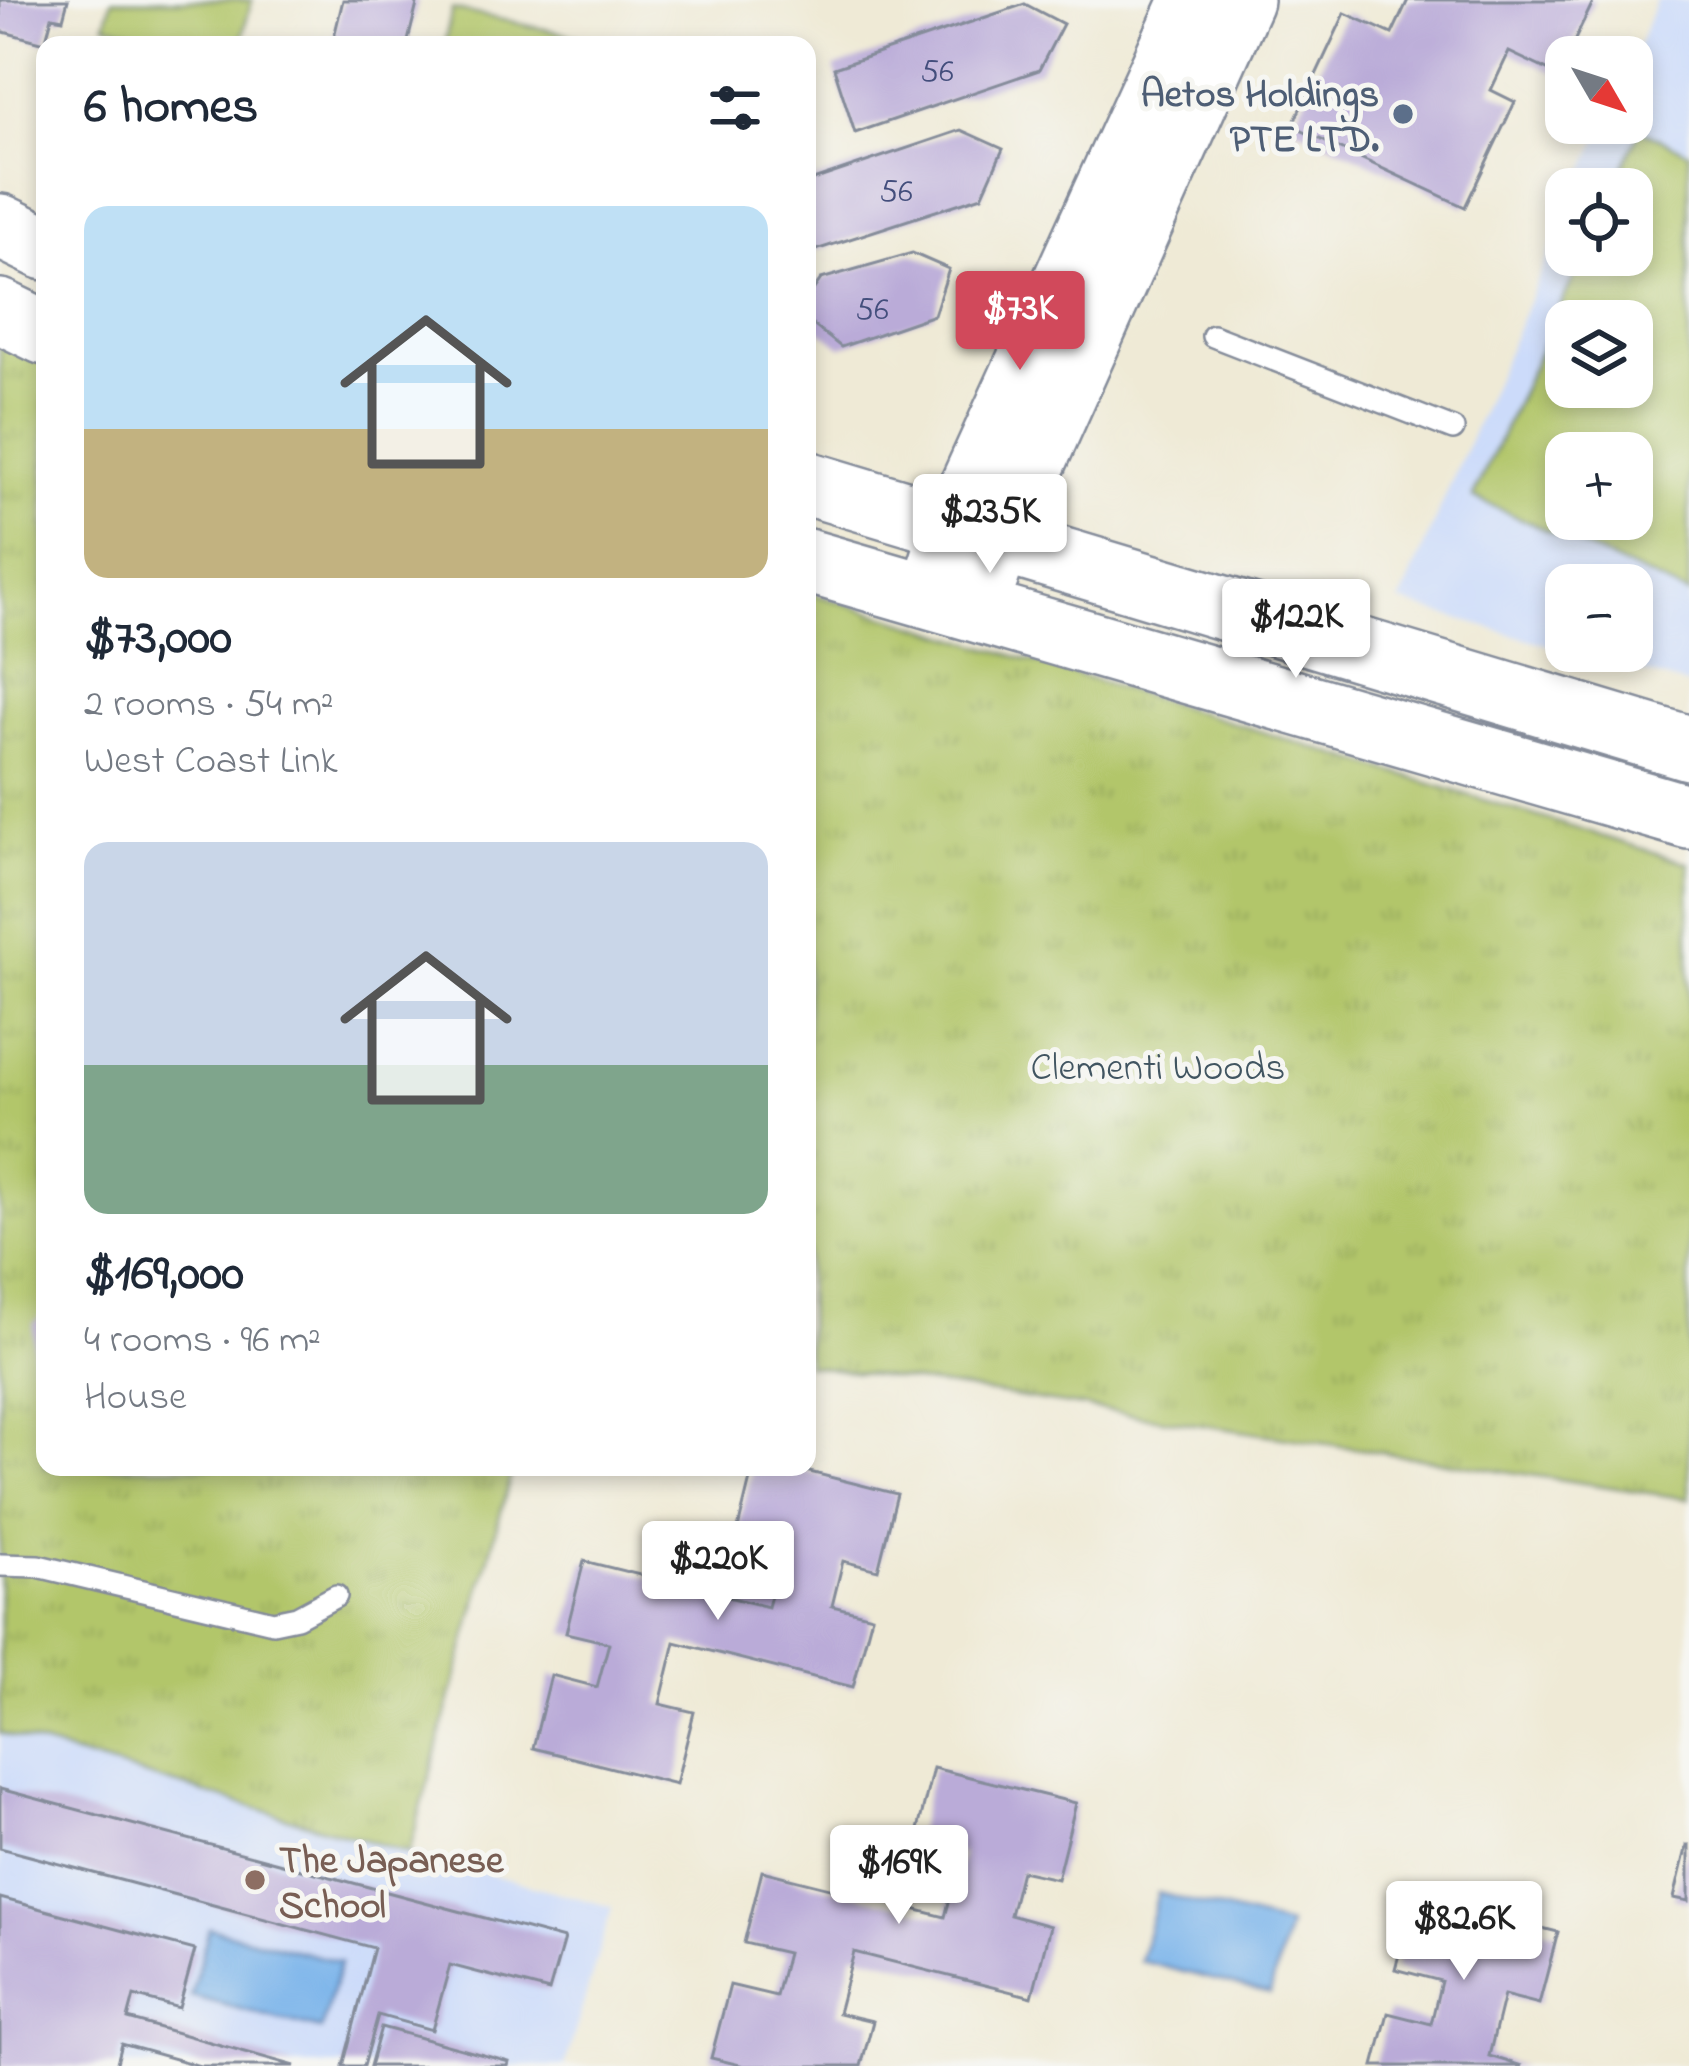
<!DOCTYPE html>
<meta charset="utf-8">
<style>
body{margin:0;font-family:"Indie Flower",sans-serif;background:#f6f6f7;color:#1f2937;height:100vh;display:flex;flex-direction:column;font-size:45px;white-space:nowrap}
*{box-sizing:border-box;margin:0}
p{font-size:39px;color:#747a83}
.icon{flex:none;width:66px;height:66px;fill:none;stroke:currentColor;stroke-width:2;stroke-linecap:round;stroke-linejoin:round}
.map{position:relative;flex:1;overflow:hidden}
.drawer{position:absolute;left:36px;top:36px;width:780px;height:1440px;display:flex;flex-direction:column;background:#fff;border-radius:24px;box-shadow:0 6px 18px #0003}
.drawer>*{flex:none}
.needle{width:78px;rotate:129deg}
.fabs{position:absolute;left:1545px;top:36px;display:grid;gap:24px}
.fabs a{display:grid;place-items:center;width:108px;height:108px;border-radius:24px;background:#fff;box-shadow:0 6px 18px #0003;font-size:60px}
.price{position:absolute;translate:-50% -102px;padding:0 27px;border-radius:12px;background:#fff;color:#222;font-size:39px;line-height:78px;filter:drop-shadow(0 3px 6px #0008)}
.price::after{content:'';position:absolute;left:50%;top:72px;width:36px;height:27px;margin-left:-18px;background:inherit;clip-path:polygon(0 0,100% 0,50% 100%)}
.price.selected{background:#d1495b;color:#fff}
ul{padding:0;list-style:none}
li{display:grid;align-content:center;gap:24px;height:636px;padding:0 48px}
li span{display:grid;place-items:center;height:372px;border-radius:24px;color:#555}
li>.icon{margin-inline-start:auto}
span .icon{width:216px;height:216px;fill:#fffc;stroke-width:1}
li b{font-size:51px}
h2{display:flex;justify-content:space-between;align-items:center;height:144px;padding:0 48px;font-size:51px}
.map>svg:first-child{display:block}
.built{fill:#ccdbfa;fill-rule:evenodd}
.green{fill:#b2c66a;stroke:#667a64;stroke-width:3;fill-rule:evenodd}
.park{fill:url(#park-tufts);stroke:#667a64;stroke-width:3}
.water{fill:#79b3ea;stroke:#4a71a4;stroke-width:3}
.building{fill:#baabd8}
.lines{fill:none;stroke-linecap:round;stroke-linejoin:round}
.lane-casing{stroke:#858c9a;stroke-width:26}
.secondary-casing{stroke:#858c9a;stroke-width:68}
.lane{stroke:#fff;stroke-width:21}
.secondary{stroke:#fff;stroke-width:63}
.service-dot{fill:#5c6f8a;stroke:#f6f6f2;stroke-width:4.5}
.education-dot{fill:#8d6e63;stroke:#f6f6f2;stroke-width:4.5}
.labels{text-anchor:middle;stroke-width:10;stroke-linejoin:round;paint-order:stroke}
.number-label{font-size:33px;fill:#434e7c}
.service-label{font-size:39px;font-weight:bold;fill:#4e5e75;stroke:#f6f6f2;text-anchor:end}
.park-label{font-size:39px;fill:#415561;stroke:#f6f6f2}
.education-label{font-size:39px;font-weight:bold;fill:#785e54;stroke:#f6f6f2;text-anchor:start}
</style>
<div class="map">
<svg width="1689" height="2066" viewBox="0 0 1689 2066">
<defs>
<pattern id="park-tufts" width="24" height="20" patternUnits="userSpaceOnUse" patternTransform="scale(3)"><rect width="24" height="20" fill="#b2c66a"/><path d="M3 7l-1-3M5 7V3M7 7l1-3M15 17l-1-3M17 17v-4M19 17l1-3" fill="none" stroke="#98aa5e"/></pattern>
</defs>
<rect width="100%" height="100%" fill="#f6f6f2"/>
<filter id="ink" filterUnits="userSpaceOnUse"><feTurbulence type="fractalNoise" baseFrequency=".00833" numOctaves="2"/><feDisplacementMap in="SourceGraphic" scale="24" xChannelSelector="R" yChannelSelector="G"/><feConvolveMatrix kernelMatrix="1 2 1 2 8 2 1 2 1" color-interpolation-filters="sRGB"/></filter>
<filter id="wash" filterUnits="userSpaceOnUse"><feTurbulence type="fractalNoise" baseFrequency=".004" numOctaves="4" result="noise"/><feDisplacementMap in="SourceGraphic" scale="48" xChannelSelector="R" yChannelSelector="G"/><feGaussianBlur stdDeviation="2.7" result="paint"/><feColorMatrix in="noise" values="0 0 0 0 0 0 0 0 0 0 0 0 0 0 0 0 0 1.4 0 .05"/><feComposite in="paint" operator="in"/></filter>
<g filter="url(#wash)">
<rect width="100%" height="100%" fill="#efead6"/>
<path class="built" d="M1657 0H1689V686L1568 651H1632V585H1566V650L1400 602 1566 214V255H1632V189H1577L1605 123H1632V59ZM1566 321H1632V387H1566ZM1566 453H1632V519H1566Z
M0 1733 409 1853 612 1907 565 2066H0Z"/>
<path class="green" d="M112 0H252L240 45H187L105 24Z
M452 9 608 43V45H444Z
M1640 130 1689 152V595L1473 497 1584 255H1632V189H1614ZM1566 321H1632V387H1566ZM1566 453H1632V519H1566Z"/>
<path class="park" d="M0 327 45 349V1467H513L409 1853 0 1733Z
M807 592 1689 863V1499L807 1365Z"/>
<path class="water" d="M1158 1893 1288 1926 1270 1994 1140 1961Z
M209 1928 340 1962 321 2030 191 1996Z"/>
<g id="blocks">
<path class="building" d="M0 0H68L63 19 52 17 45 43 0 31Z
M343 0H418L407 45H332Z
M1408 0H1594L1558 75 1509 52 1491 90 1515 102 1465 207 1292 126 1345 13 1392 34Z
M1025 4 1063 24 1039 70 855 133 834 68Z
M961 130 1003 149 982 196 807 253V182Z
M912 253 949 269 934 315 841 347 807 320V299L821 279Z
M45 1310V1381L33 1365V1324Z
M753 1467H790L897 1494 878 1570 843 1561 832 1606 872 1616 853 1687 675 1642 660 1704 694 1712 676 1784 533 1748 551 1675 597 1687 609 1643 566 1633 584 1561 768 1607 784 1544 737 1533Z
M933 1768 1076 1803 1057 1879 1021 1871 1010 1915 1050 1926 1032 1997 854 1952 838 2013 873 2021 861 2066H744L711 2058 730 1985 776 1996 787 1953 744 1943 762 1871 945 1917 962 1854 915 1842Z
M0 1789 564 1939 549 1991 450 1965 432 2030 378 2015 364 2066H343L374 1948 0 1848Z
M1687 1845H1689V1901L1674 1898Z
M1415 1896 1558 1932 1539 2004 1504 1995 1489 2056 1522 2066H1374L1388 2013 1431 2024 1441 1981 1395 1969Z
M0 1898 195 1950 179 2008 134 1996 128 2019 295 2066H200L122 2044 116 2066H0Z
M381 2027 509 2062 508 2066H370Z"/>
</g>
</g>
<g filter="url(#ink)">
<use href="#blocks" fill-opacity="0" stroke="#858c9a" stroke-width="3"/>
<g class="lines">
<g class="lane-casing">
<path id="lane" d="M1213 336 1453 429
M0 1565 38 1566 273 1622 297 1617 336 1596"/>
</g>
<g class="secondary-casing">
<path id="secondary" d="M0 226 45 248
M0 311 45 333
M807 483 1689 748
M807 561 1689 817
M940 568 953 527 1193 0
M986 578 999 541 1241 0"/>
</g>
<use href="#lane" class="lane"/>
<use href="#secondary" class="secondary"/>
</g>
</g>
<circle class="service-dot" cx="1403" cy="114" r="12"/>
<circle class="education-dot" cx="255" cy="1880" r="12"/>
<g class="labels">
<g class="number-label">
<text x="937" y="81">56</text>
<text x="896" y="201">56</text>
<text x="872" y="319">56</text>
</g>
<g class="service-label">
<text x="1379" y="106">Aetos Holdings<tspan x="1379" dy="45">PTE LTD.</tspan></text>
</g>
<g class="park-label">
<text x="1158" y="1079">Clementi Woods</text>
</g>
<g class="education-label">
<text x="279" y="1872">The Japanese<tspan x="279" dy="45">School</tspan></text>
</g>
</g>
</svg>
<div class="fabs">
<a><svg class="needle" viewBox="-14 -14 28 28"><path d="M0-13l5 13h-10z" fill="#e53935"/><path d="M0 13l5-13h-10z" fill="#747a83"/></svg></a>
<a><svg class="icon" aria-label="locate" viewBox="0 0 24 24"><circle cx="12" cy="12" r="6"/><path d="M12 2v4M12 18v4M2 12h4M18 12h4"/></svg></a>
<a><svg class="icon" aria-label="layers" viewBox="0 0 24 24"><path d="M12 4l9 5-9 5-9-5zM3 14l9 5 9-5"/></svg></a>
<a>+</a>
<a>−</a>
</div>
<b class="price selected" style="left:1020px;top:373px">$73K</b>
<b class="price" style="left:990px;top:576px">$235K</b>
<b class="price" style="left:1296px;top:681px">$122K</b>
<b class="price" style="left:718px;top:1623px">$220K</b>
<b class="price" style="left:899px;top:1927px">$169K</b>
<b class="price" style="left:1464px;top:1983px">$82.6K</b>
<section class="drawer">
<h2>6 homes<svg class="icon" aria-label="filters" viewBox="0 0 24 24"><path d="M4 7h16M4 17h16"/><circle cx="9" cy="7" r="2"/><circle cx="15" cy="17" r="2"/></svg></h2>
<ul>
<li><span style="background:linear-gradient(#bfe0f5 60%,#c2b280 0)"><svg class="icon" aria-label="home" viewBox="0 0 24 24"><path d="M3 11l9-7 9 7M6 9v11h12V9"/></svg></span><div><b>$73,000</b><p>2 rooms · 54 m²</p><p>West Coast Link</p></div></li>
<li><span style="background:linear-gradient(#c9d6e8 60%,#7fa58c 0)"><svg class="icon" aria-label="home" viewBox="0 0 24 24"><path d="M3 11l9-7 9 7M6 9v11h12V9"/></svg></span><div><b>$169,000</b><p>4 rooms · 96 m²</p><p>House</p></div></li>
</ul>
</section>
</div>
